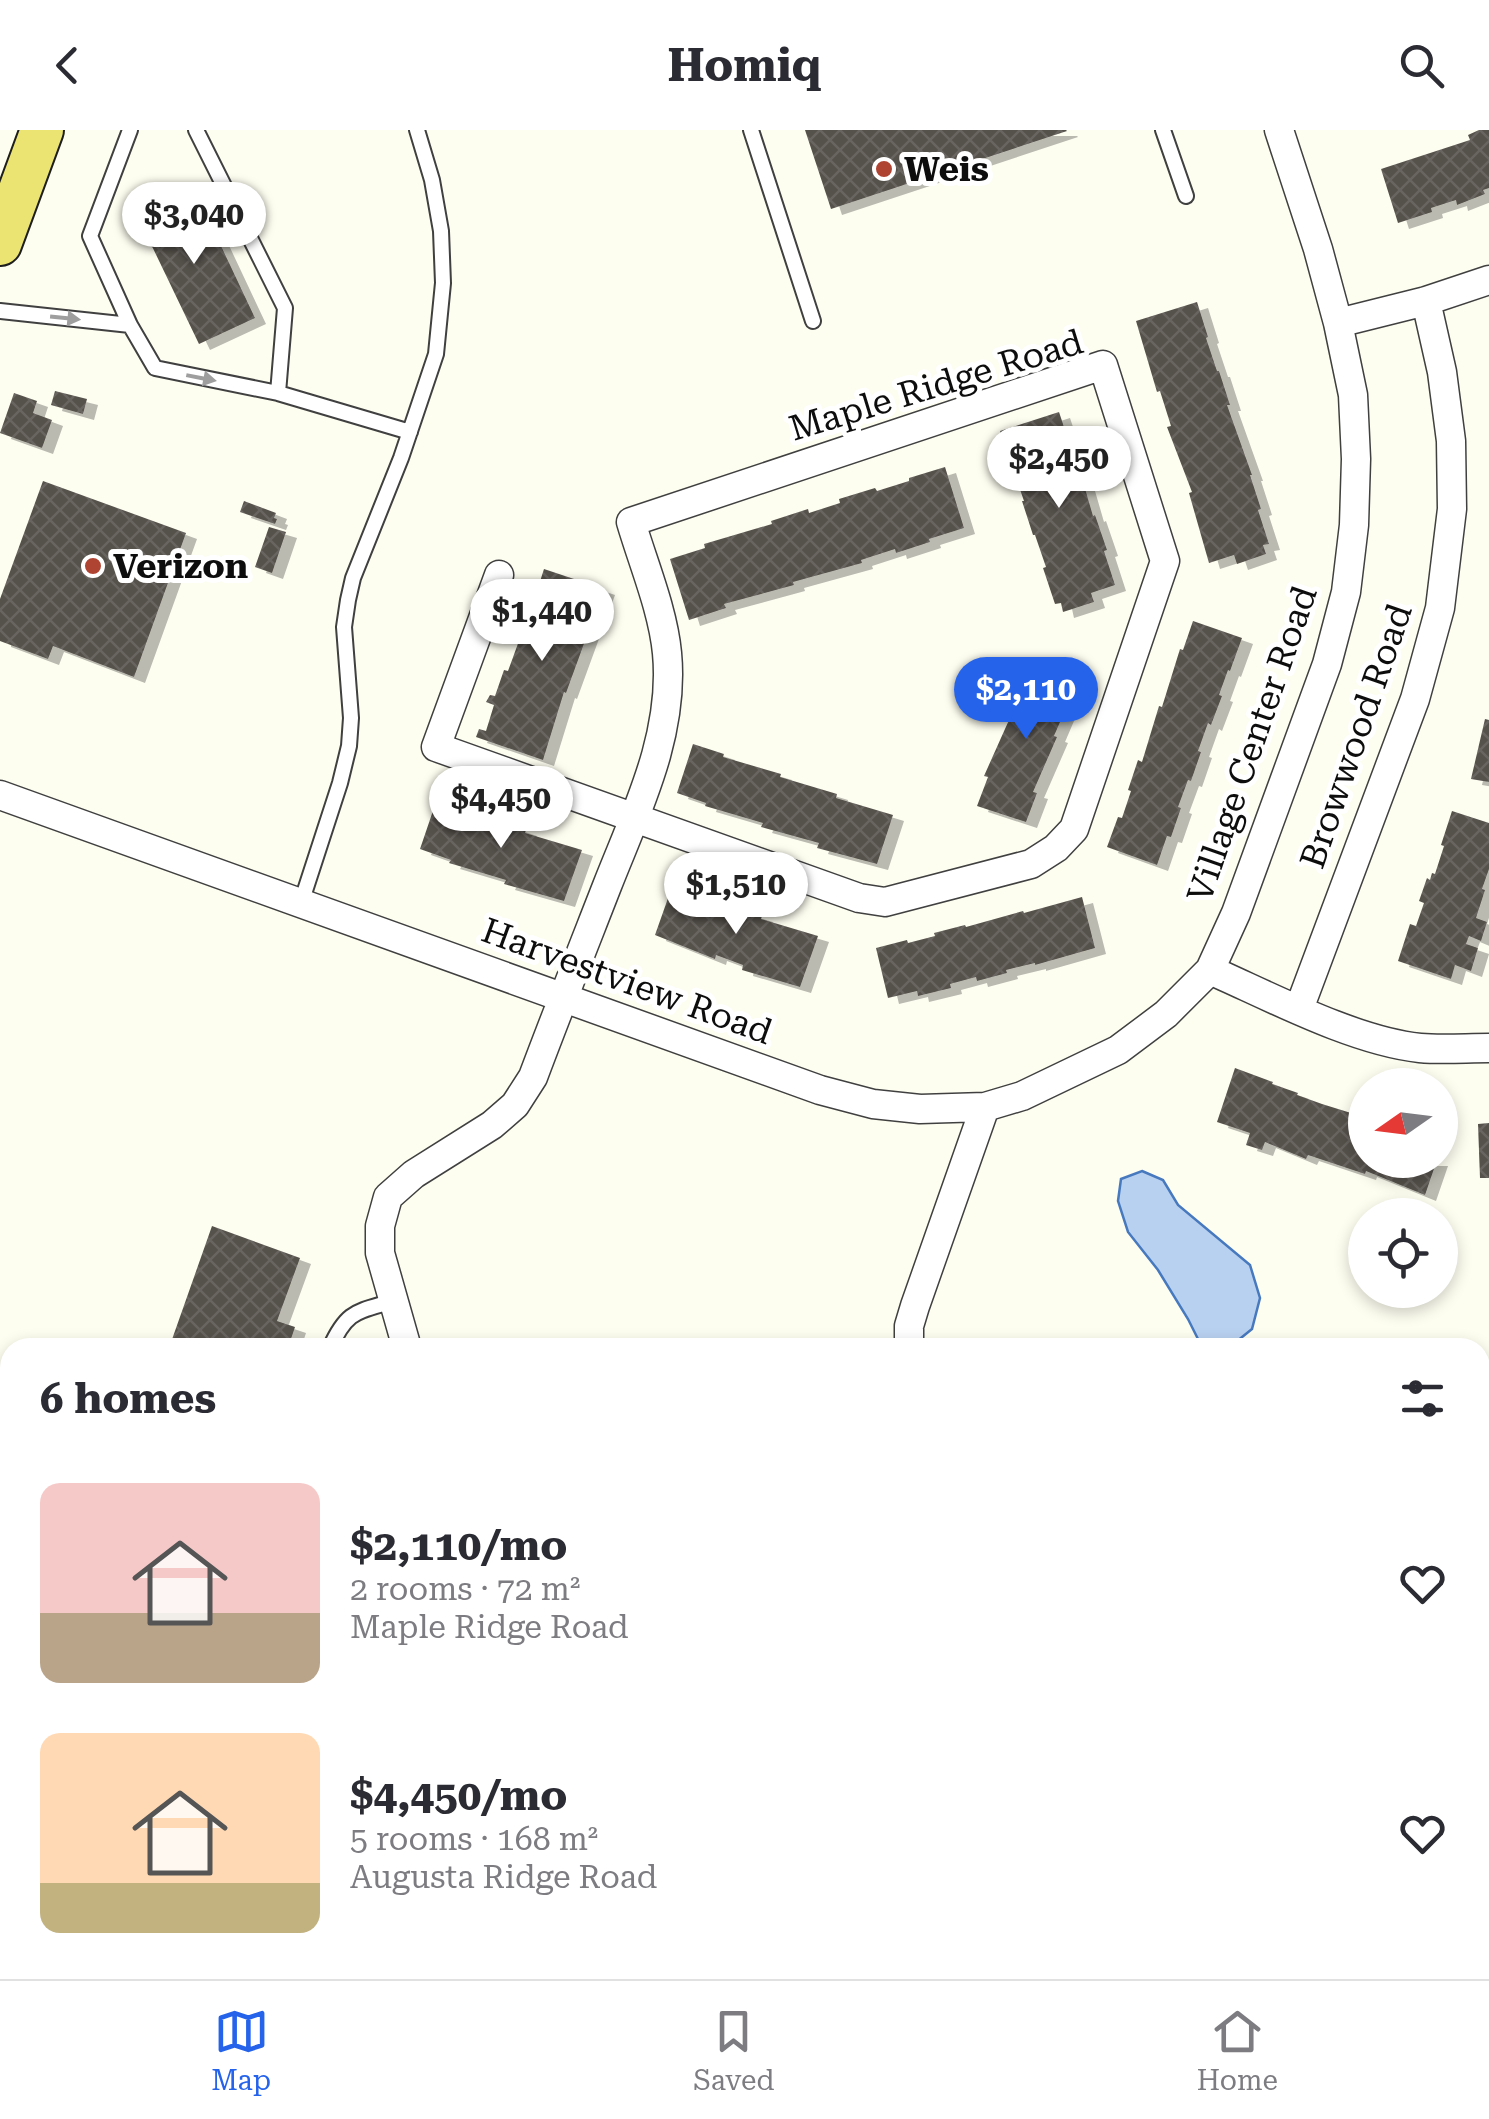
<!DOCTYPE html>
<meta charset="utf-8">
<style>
body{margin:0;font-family:"Roboto Serif",serif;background:#f2f2f3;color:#2b2b33;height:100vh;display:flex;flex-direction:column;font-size:38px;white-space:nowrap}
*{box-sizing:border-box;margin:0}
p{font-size:32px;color:#7c7c81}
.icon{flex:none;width:55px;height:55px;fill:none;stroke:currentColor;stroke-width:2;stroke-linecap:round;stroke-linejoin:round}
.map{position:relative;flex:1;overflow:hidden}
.panel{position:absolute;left:0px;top:1208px;width:1490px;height:642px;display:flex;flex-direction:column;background:#fff;border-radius:30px 30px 0 0;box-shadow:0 5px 15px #0003}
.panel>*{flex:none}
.needle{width:65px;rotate:256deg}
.controls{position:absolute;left:1348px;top:938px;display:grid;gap:20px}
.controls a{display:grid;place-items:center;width:110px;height:110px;border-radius:50%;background:#fff;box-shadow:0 5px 15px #0003;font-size:50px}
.price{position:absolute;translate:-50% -85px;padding:0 22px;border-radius:35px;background:#fff;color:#222;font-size:32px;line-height:65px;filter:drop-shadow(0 2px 5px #0008)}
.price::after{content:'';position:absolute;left:50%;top:60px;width:30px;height:22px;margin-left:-15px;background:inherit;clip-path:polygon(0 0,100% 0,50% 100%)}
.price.on{background:#2563eb;color:#fff}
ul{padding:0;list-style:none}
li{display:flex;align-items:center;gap:30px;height:250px;padding:0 40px}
li span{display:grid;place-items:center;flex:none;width:280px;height:200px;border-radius:20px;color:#555}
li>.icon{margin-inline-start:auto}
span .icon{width:120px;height:120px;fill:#fffc;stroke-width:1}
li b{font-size:42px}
h2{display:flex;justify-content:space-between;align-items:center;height:120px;padding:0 40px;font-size:42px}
header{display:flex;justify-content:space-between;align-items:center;height:130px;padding:0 40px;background:#fff;font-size:45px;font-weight:700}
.menu{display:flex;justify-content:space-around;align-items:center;height:140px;border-top:2px solid #e1e1e2;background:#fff;font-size:28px;color:#7c7c81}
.menu a{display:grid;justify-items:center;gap:5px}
.menu .on{color:#2563eb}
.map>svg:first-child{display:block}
.water{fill:#b9d1f0;stroke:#4779bf;stroke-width:2.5}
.building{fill:url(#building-cross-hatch);filter:url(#shadow)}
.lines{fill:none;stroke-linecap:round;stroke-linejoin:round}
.service-casing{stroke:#404040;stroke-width:18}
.minor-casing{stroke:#404040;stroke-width:31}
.primary-casing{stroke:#1e1e1e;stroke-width:46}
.service{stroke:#fff;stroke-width:14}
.minor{stroke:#fff;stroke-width:28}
.primary{stroke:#ebe472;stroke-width:42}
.oneway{fill:#9e9e9e}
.poi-dot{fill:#b04433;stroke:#fff;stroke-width:4}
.labels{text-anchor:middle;stroke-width:10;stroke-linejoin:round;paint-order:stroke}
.poi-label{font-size:35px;font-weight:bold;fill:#0d0d0d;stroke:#fff;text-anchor:start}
.street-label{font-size:35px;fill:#0d0d0d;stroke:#fff}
</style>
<header><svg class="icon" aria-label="back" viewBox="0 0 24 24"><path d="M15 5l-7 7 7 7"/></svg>Homiq<svg class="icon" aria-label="search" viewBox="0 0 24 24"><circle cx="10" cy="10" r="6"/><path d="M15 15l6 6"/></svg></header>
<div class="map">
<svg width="1489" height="1849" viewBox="0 0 1489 1849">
<defs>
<pattern id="building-cross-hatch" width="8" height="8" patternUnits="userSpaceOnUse" patternTransform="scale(2.5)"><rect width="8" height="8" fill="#55514b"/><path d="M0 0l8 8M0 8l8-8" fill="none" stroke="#686560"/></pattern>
<filter id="shadow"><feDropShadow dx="11" dy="6" stdDeviation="0" flood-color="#0004"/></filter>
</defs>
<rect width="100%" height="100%" fill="#fdfdf0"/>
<path class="water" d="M1142 1041 1163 1050 1178 1075 1250 1135 1260 1168 1252 1199 1231 1216 1202 1217 1188 1189 1158 1140 1128 1102 1118 1071 1121 1049Z
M771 1840H811L815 1849H768Z
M1179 1840H1454L1466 1849H1182Z"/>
<path class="building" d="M805 0H1066L1067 1 831 79Z
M1479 0H1489V58L1483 60 1485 64 1457 75 1456 70 1431 78 1432 82 1398 93 1381 39 1470 10 1468 5Z
M198 67 255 188 199 214 149 110 142 112 131 104 127 93 131 82 143 76 152 78 157 87Z
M1197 172 1208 207 1206 208 1217 241H1219L1230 275H1227L1252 345H1250L1261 379 1258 380 1269 414 1263 415 1266 424 1237 434 1234 425 1209 433 1189 363 1192 362 1167 297 1171 296 1160 261 1157 262 1136 191Z
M55 261 87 269 83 284 51 275Z
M14 263 37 271 33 283 52 290 42 318 0 303Z
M1059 282 1071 318 1073 317 1093 386 1095 385 1107 420 1104 421 1115 455 1091 463 1094 472 1063 482 1061 473 1055 474 1043 438 1046 437 1035 405H1033L1022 371H1024L1000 301Z
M945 337 964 398 929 409 930 412 896 423 895 419 861 430 862 433 793 452 794 455 724 474 726 478 689 490 670 429 705 418 704 414 772 394 771 391 808 379 809 383 840 373 839 369 875 358 877 361 909 351V348Z
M43 351 186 403 134 547 53 516 48 529 0 511V469Z
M244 371 276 383 274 388 277 389 275 394 240 382Z
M269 397 286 402 272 443 255 437Z
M544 439 604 459 566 563 564 562 543 630 476 607 479 599 486 601 494 575 486 572 490 565 495 566 504 540 508 541 520 508 512 505 514 498 520 500 530 471 533 473Z
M1193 491 1242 508 1230 541 1228 540 1219 565 1222 566 1211 595 1208 593 1198 621 1201 622 1191 651 1188 650 1178 677 1181 678 1171 707 1167 706 1157 735 1107 717 1118 687 1122 688 1131 661 1128 660 1138 630 1142 632 1159 576 1162 577 1180 519 1183 520Z
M1030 531 1078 550 1054 606 1057 607 1033 662 1037 663 1026 692 977 676 988 647 984 646 1009 590 1005 588Z
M1485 589 1489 590V652L1471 649Z
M693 614 724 624 723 627 781 644 780 647 837 664 836 668 893 685 877 734 817 718 819 713 761 697 763 693 705 676 706 673 677 663Z
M437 669 469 680 468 684 494 693 496 690 526 700 525 703 582 720 564 771 504 754 506 750 449 733 451 730 420 719Z
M1452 681 1489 693V739L1482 759 1485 760 1476 788 1487 792 1481 811 1469 806 1466 814 1478 818 1471 841 1455 835 1451 849 1398 831 1410 794 1416 796 1424 773 1419 771 1427 748 1430 750 1432 743 1435 744 1444 716 1441 715Z
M673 754 705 766 704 769 762 786 761 789 818 806 800 857 742 840 743 835 716 825 715 829 655 805Z
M1082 767 1095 818 1035 835V833L1006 840 1007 843 977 851 976 847 950 854 951 858 918 866 917 861 888 868 876 818 907 810 908 813 935 806 934 803 965 795 966 797 1023 781 1024 783Z
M1235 938 1273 952 1272 954 1298 963 1297 965 1322 974 1351 983 1353 980 1365 984V1030H1437L1425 1065 1366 1041 1365 1044 1308 1025 1306 1029 1265 1012 1262 1020 1246 1015 1250 1003 1217 992Z
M1489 993V1048H1480L1478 994Z
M212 1096 300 1128 277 1191 295 1197 288 1218H169Z
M0 1565 10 1569V1734L7 1732 0 1749Z
M0 1758 10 1762V1840H50L46 1849H0Z
M144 1840H242L238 1849H141Z
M681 1840 680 1843 693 1849H414L415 1845 403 1841Z"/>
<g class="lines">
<g class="service-casing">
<path id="service" d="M130 0 90 106 130 195 155 238 278 263 285 178 196 0
M751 0 813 191
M1163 0 1186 66
M0 181 130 195
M278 263 410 302
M301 773 340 653 349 616 351 588 344 497 348 470 353 448 401 328 436 224 443 153 441 101 432 50 417 0
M330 1218C347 1180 357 1182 393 1171"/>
</g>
<g class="minor-casing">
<path id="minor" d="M1338 193 1426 171 1489 150
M0 665 820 960 873 974 920 979 985 977 1022 966 1118 920 1166 884 1210 840 1236 783 1327 534 1346 462 1354 395 1356 329 1353 265 1338 193 1318 119 1279 0
M1210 840C1271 867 1354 911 1420 918 1443 920 1466 918 1489 918
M1299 879 1415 569 1440 478 1452 379 1451 311 1442 242 1426 171
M407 1218 380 1123V1096L388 1067 414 1044 492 995 515 975 533 947C557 883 582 820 607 756 636 682 675 605 667 523 663 480 643 433 631 392L1103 235 1165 431 1074 699 1056 718 1031 734 885 772 859 768 436 617 499 445
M909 1218V1196L915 1176 985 977"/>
</g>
<g class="primary-casing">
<path id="primary" d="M0 114 42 0"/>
</g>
<use href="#service" class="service"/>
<use href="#minor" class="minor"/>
<use href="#primary" class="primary"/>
</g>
<defs><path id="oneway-solid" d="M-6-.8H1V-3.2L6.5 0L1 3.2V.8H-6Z" transform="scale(2.5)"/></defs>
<g class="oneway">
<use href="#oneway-solid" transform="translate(65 188) rotate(6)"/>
<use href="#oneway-solid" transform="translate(201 248) rotate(11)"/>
</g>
<g class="poi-dot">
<circle cx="884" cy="39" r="10"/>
<circle cx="93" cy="436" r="10"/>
</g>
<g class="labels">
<g class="poi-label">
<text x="904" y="51">Weis</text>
<text x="113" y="448">Verizon</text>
</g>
<g class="street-label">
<text transform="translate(936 255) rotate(-17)" y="12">Maple Ridge Road</text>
<text transform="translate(1356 606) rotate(-71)" y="12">Browwood Road</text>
<text transform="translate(1252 614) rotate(-71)" y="12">Village Center Road</text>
<text transform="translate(627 851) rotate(20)" y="12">Harvestview Road</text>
</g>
</g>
</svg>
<div class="controls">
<a><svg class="needle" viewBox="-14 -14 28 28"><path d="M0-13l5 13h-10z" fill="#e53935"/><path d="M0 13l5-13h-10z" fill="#7c7c81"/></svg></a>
<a><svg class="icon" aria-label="locate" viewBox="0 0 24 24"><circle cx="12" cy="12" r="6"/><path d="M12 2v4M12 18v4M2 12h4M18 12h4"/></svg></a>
</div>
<b class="price" style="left:194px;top:137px">$3,040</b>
<b class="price" style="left:1059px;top:381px">$2,450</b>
<b class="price" style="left:542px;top:534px">$1,440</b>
<b class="price on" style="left:1026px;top:612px">$2,110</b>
<b class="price" style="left:501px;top:721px">$4,450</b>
<b class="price" style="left:736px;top:807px">$1,510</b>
<section class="panel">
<h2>6 homes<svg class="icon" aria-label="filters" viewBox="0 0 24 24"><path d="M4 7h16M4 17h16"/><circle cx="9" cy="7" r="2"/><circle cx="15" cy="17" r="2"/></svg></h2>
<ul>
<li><span style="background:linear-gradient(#f6c9c9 65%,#b9a48a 0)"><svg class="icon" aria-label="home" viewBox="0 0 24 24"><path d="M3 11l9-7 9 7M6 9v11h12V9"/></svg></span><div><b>$2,110/mo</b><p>2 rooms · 72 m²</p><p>Maple Ridge Road</p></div><svg class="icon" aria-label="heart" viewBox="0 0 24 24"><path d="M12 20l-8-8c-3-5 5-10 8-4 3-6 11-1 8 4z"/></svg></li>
<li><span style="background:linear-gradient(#ffd9b3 75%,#c2b280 0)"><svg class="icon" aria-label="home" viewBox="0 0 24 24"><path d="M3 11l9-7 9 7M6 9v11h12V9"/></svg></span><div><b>$4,450/mo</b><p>5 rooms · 168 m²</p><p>Augusta Ridge Road</p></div><svg class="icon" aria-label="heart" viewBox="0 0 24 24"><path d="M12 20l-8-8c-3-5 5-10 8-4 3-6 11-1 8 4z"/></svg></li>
</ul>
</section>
</div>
<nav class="menu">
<a class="on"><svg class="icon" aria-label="map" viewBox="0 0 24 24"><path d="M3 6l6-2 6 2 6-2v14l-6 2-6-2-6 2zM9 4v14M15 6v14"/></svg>Map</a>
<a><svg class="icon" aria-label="saved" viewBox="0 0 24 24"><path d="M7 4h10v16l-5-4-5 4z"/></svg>Saved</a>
<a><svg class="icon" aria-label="home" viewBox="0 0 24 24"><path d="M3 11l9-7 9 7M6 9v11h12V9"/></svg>Home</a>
</nav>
